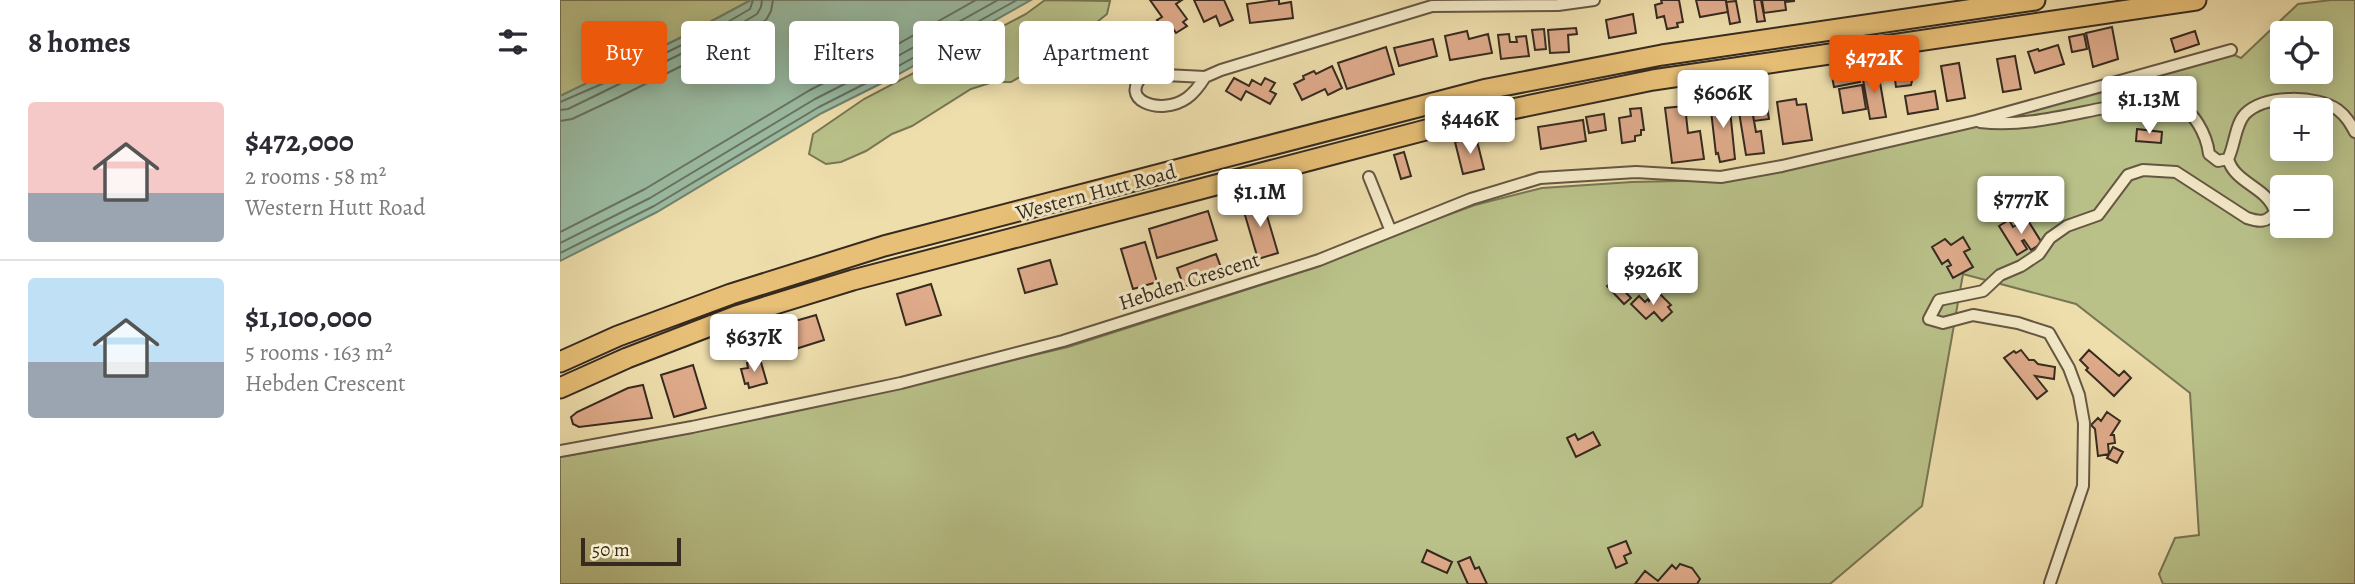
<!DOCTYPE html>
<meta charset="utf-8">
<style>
body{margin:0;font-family:Alegreya,serif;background:#f7f7f7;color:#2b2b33;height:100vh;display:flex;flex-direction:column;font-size:26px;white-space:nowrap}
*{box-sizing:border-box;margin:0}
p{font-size:23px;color:#7c7c81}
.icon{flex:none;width:38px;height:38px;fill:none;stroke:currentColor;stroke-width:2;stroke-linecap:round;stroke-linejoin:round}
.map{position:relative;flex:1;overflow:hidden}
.panel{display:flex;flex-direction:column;background:#fff;width:560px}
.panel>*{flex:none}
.guide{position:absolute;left:21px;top:21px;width:665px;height:63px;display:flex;gap:14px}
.buttons{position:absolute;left:1710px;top:21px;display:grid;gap:14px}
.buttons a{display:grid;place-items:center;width:63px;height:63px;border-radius:7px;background:#fff;box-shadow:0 4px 18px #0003;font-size:35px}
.scale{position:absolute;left:21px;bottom:18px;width:100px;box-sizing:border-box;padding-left:7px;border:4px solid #372a1f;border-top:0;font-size:19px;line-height:24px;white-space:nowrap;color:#372a1f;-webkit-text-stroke:5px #f4eac9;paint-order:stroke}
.price{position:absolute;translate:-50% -60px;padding:0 16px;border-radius:7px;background:#fff;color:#222;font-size:23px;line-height:46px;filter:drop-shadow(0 2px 4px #0008)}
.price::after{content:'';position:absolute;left:50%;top:42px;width:21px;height:16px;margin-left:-10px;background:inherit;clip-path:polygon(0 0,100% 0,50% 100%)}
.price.selected{background:#ea580c;color:#fff}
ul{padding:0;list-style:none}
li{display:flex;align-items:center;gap:21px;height:175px;padding:0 28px}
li+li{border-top:2px solid #e1e1e2}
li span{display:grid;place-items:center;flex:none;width:196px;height:140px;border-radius:7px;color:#555}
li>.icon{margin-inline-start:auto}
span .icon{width:84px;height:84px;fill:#fffc;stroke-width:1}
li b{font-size:30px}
h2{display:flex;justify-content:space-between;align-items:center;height:84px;padding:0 28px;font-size:30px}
.tag{padding:0 24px;border-radius:7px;background:#fff;box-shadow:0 4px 18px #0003;font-size:24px;line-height:63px}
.tag.selected{background:#ea580c;color:#fff}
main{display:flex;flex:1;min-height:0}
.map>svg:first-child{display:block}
.green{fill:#b9c189;stroke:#787654;stroke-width:2;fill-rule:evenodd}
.water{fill:#9bbda4;stroke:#73826f;stroke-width:2}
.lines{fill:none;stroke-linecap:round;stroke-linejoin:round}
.shore{stroke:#697462;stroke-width:2}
.building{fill:#dfab8b;stroke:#372a1f;stroke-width:2}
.street-casing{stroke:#655742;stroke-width:14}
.highway-casing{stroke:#372a1f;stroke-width:23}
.street{stroke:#f4eac9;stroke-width:10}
.highway{stroke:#e7bf76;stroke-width:19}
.labels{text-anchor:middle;stroke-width:6;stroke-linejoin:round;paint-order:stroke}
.street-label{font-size:21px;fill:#372a1f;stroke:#f4eac9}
</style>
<main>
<section class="panel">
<h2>8 homes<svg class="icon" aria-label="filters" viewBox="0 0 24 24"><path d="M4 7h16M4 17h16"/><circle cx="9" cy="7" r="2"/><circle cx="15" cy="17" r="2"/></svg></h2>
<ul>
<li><span style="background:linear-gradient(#f6c9c9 65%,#9aa5b1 0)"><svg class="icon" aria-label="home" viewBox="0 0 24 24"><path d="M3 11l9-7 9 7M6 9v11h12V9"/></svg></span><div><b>$472,000</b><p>2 rooms · 58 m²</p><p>Western Hutt Road</p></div></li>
<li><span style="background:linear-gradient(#bfe0f5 60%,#9aa5b1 0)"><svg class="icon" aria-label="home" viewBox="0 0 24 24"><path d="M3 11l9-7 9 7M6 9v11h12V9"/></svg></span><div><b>$1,100,000</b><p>5 rooms · 163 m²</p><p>Hebden Crescent</p></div></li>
</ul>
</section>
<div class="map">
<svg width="1795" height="584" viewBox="0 0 1795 584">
<rect width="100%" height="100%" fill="#eedeac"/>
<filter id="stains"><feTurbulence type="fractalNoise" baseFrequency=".00286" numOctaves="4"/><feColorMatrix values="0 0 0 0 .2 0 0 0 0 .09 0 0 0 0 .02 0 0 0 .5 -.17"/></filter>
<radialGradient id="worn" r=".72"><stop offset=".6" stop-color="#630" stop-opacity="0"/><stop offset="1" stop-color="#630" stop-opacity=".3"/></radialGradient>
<path class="green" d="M0 0H191L118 39 0 96Z
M485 0 550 1 547 14 531 27 511 40 500 53 482 62 465 74 451 82H433L411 89 352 126 332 134 306 151 281 162 266 164 249 154 253 134 304 99 466 14Z
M1771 0H1795V584H1603L1599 574 1615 538 1639 535 1630 393 1516 304 1403 274 1362 506 1270 584H0V457L95 440 254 407 508 347 757 267 827 237 915 205 982 188 1072 182 1162 180 1670 53 1681 58 1738 4ZM1722 33H1760V72H1722ZM1722 110H1760V149H1722ZM1722 187H1760V226H1722Z"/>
<path class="water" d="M191 0H471L328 80 262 113 97 212 0 261V96L118 39Z"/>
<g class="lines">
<path class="shore" d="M0 102 51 80 166 23 190 9 193 0
M0 110 8 109 170 30 197 14 201 7 202 0
M0 121 12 119 59 97 176 39 206 20 211 11 213 0
M0 232 85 189 250 90 315 57 416 0
M0 243 90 198 255 99 320 66 438 0
M0 253 94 206 259 107 324 74 457 0"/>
</g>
<path class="building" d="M590 0H622L616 4 627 19 623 22 627 26 616 33 612 27 606 32 597 20 602 17Z
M634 0H664L673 20 660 26 656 16 644 22Z
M716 0H719V4L731 2 733 18 690 23 687 4Z
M1101 0H1119L1123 22 1117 23 1118 27 1107 29 1104 16 1097 18 1095 5 1102 3Z
M1136 0H1166L1168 12 1140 17Z
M1194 0H1201L1205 21 1197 22Z
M1202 0H1234V1L1225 2 1226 10 1204 13Z
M1176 1 1180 22 1170 24 1166 2Z
M1073 14 1076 33 1049 38 1046 20Z
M1552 27 1558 59 1533 67 1526 33Z
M1016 28 1017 34 1008 35 1009 52 990 53 988 30Z
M984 29 986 49 975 50 972 30Z
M907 31 909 39 928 34 932 53 890 60 885 36Z
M1635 31 1639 44 1615 52 1611 39Z
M949 34 950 42H957L956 37 966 36 969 56 941 59 938 35Z
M1524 34 1527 49 1512 52 1509 37Z
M873 39 877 56 839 66 834 48Z
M1498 45 1504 64 1475 73 1468 52 1478 49 1479 51Z
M826 47 834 74 787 89 778 63Z
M1455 56 1461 89 1443 92 1437 59Z
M1357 60 1351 85 1336 87 1333 66Z
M1399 63 1405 98 1387 101 1381 66Z
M772 66 782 88 768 95 765 89 742 100 734 84 744 79 743 76 754 71 756 74Z
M1298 71 1300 82 1274 87 1272 76Z
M1318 71 1326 117 1310 119 1302 74Z
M674 78 689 86 692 80 701 85 705 78 715 83 710 91 716 94 710 104 686 91 681 100 666 91Z
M1302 85 1306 109 1283 113 1279 89Z
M1375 91 1378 109 1348 114 1345 96Z
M1205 95 1209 119 1194 121 1192 110 1177 112 1175 99Z
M1236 99 1237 105 1246 104 1252 140 1223 144 1217 102Z
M1169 100 1175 159 1160 162 1158 153 1156 154 1150 102Z
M1125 106 1128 133 1140 131 1144 159 1112 163 1105 108Z
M1081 108 1084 130H1081V135L1075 136V141L1062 143 1059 118 1071 116 1070 109Z
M1192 110 1196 132 1201 131 1204 153 1186 155 1179 112Z
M1044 114 1046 130 1029 133 1026 117Z
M1023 120 1026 141 981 149 978 127Z
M1577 129 1602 132 1601 143 1576 141Z
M916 137 924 169 903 174 895 142Z
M844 152 851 176 841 179 834 155Z
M702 199 718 253 698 259 682 205Z
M648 211 657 240 597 258 589 229Z
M1467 219 1482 243 1471 250 1464 240 1462 241 1467 249 1457 255 1439 226 1449 220 1453 227Z
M1403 237 1410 249 1404 252 1413 267 1393 278 1387 267 1391 265 1388 260 1382 264 1372 247 1385 239 1391 245Z
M585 242 597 282 573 289 561 249Z
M656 254 663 273 624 287 617 268Z
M490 260 497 284 465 293 458 269Z
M1054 280 1071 298 1064 304 1047 286Z
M371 284 381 315 346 325 337 294Z
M1098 292 1111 305 1108 307 1112 312 1102 321 1094 312 1086 319 1071 304 1079 296 1085 302 1088 299 1089 301Z
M256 315 264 340 226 352 218 326Z
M1461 350 1469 360H1474L1478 364 1495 367 1494 379 1475 376 1487 391 1477 399 1444 358 1454 351 1456 353Z
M1529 350 1559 376 1564 371 1571 378 1554 396 1526 370 1528 368 1520 360Z
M200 359 207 383 189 388 188 383 185 384 181 369 188 368 187 363Z
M133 365 146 408 114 417 101 375Z
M83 385 92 418 19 427 13 424 11 417 17 412 68 388Z
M1547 412 1560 421 1551 435H1554L1555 443 1548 444 1549 454 1538 456 1535 429 1531 425 1538 418 1541 421Z
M1033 432 1040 445 1016 457 1007 438 1015 434 1018 440Z
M1553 447 1563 452 1557 463 1547 458Z
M1066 541 1071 553 1064 556 1067 563 1056 568 1048 548Z
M867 550 892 562 887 573 862 562Z
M910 557 915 569 919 567 927 584H908L898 562Z
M1120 564 1132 568 1140 579 1137 584H1075L1085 571 1098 581 1112 565 1116 569Z"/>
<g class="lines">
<g class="street-casing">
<path id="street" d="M645 77C640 85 634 93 627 98 600 117 556 99 585 74L645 77 661 70 872 6 998 5 1034 0
M1420 122C1462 127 1503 116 1544 108 1567 103 1591 96 1614 103 1634 109 1647 136 1649 154L1658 161 1668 159C1675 145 1675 125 1685 114 1705 94 1757 95 1778 110 1786 116 1790 123 1795 132
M809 177 830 229
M0 451 132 427 341 383 503 341 759 260 911 199 980 178 1076 172 1161 177 1222 166 1416 121 1671 50
M1490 583 1523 486 1524 423 1519 395 1509 368 1489 333 1458 323 1413 315 1383 323 1369 319 1379 300 1423 291 1440 275 1461 266 1479 254 1490 238 1507 226 1538 215 1568 175 1583 170 1616 172 1687 218C1699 222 1707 223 1715 212 1708 187 1675 184 1668 159"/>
</g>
<g class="highway-casing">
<path id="highway" d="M0 362 58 336 171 294 324 246 927 89 1102 55 1475 0
M0 388 67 358 176 316 293 280 923 115 1093 80 1636 0"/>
</g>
<use href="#street" class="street"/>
<use href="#highway" class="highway"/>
</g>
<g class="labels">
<g class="street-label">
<text transform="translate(536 192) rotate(-15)" y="7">Western Hutt Road</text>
<text transform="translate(629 281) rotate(-18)" y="7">Hebden Crescent</text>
</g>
</g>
<rect width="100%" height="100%" filter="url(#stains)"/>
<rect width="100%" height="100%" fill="url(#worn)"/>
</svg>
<div class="buttons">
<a><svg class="icon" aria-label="locate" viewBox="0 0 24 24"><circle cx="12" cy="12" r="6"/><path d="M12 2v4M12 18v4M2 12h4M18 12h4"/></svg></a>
<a>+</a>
<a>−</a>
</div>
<div class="scale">50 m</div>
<b class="price selected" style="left:1314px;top:95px">$472K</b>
<b class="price" style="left:1163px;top:130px">$606K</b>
<b class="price" style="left:1589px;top:136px">$1.13M</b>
<b class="price" style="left:910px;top:156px">$446K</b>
<b class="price" style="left:700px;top:229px">$1.1M</b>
<b class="price" style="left:1461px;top:236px">$777K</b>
<b class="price" style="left:1093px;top:307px">$926K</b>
<b class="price" style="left:194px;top:374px">$637K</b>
<div class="guide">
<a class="tag selected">Buy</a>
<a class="tag">Rent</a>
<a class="tag">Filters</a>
<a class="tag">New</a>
<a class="tag">Apartment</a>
</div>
</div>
</main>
